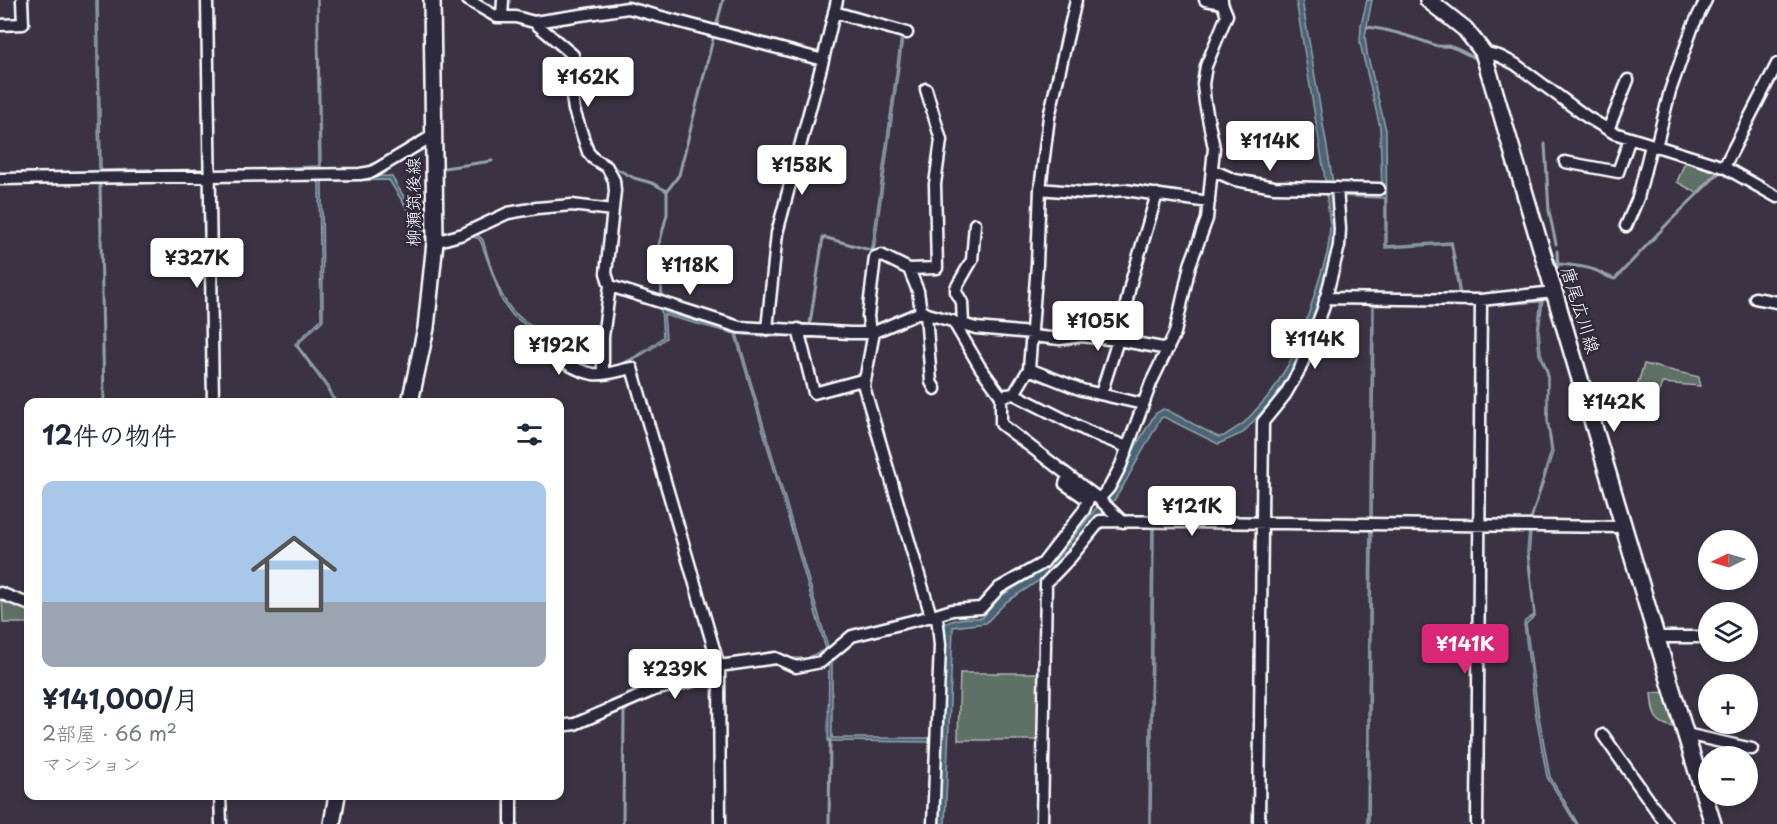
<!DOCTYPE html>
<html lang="ja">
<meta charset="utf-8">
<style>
body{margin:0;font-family:"Playpen Sans","Klee One",sans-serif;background:#f2f2f3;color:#1f2937;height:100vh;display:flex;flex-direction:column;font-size:22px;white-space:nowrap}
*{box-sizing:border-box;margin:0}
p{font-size:20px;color:#747a83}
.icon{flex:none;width:33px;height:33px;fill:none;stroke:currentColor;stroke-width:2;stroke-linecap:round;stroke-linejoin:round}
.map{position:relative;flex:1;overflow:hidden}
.side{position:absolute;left:24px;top:398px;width:540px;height:402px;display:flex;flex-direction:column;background:#fff;border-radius:12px;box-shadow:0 3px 9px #0003}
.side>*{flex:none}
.needle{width:39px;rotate:265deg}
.fabs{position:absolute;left:1698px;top:530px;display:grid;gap:12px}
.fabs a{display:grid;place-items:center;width:60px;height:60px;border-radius:50%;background:#fff;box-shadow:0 3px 9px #0003;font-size:30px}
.price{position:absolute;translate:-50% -51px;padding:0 14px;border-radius:6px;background:#fff;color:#222;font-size:20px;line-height:39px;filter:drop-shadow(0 2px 3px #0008)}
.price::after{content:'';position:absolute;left:50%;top:36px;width:18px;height:14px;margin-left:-9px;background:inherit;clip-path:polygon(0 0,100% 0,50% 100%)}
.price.active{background:#db2777;color:#fff}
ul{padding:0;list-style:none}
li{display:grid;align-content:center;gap:12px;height:318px;padding:0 18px}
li+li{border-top:2px solid #e0e1e3}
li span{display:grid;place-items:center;height:186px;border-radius:12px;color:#555}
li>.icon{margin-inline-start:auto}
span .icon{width:108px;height:108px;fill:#fffc;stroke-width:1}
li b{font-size:26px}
h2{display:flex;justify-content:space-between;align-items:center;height:72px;padding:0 18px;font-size:26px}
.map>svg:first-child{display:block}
.green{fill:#5f6f66;stroke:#afb7b2;stroke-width:1.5}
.water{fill:#4c6576;stroke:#94a3ad;stroke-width:1.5}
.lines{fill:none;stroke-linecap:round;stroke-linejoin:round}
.stream{stroke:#94a3ad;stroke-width:3}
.street-casing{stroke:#fff;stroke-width:15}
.secondary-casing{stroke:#fff;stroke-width:20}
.street{stroke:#2f2a3d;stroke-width:10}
.secondary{stroke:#2f2a3d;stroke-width:15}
.labels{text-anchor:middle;stroke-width:5;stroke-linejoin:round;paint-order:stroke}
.street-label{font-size:18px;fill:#fff;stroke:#2f2a3d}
</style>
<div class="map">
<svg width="1777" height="824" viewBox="0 0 1777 824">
<rect width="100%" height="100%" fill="#3b3343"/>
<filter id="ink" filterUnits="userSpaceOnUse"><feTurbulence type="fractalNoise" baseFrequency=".0167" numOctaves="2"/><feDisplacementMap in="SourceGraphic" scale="12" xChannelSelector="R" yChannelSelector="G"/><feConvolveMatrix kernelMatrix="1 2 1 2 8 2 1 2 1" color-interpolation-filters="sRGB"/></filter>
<g filter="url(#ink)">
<path class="green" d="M1685 162 1717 172 1697 193 1677 182Z
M1644 364 1699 377 1700 386 1662 383 1657 402 1651 403 1633 399Z
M2 597 28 606V623H3Z
M960 673H1040L1039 740H958Z
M1668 692 1678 728C1654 724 1653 716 1651 693Z"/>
<path class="water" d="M96 0H98L101 169 103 170 150 169V171H99Z
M317 0H318L321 169H264V168L319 166Z
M1296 0H1302L1333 183 1382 192 1380 127 1360 43 1361 25 1367 0H1372L1365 36 1367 53 1386 130 1387 246 1452 242 1461 296H1459L1451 244 1385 248V198L1334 196 1336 233 1332 259 1315 316 1297 363 1276 396 1243 433 1218 444 1164 417 1161 418 1123 486 1111 505 1065 558 1046 576 1006 602 986 623 953 627 945 824H936L941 627C953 617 968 618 982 618L1001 596 1046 568 1056 559 1105 497 1155 414 1163 409 1167 410 1218 437 1224 436 1244 423 1272 392 1288 365 1298 346 1311 306 1327 254 1329 240 1330 226 1324 172Z
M901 37H903L874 250 872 249Z
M390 176 392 177 428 237 426 239 389 180 327 181V178Z
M317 179H321L322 181 323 320 297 345 329 387 336 402H334L326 387 295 344 321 319 319 182H317Z
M472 234 478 235 483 240C489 261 497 292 511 309 517 316 526 322 533 327L531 329 513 316 502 301 481 242 478 238 472 237Z
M1541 300H1543L1539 330 1541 353 1548 372V420L1553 452 1531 521H1530L1551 451 1547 420V373L1539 354 1537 333Z
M1372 305H1374L1372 521 1370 520Z
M661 309H663L667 313 735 332 761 335 794 334V336L768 337 737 334 829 650 807 660H790V658H807L826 649 735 334 664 315 666 338C647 353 630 363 607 369V367C628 364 647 350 663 337Z
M1152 528H1154L1151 824H1149Z
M1370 530H1372L1369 824H1367Z
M1529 531H1531L1529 555 1535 616 1526 624 1539 717 1550 777 1578 824H1576L1547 777 1536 716 1524 624 1525 621 1534 615 1527 552Z
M832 661V738H931L930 742 828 741 829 662Z"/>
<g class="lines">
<path class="stream" d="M613 4H625
M716 27 723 0
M1368 27C1391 30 1413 37 1434 45 1438 47 1443 46 1448 46 1457 48 1466 54 1475 58
M566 92 569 109
M1545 144 1549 211 1556 244
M444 168 492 161
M617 169 634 178 652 183 667 191V214L659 245 662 298
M100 182 104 402
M667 191 679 175 713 39
M1557 251 1558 270
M1558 264C1571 265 1585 266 1597 271 1603 274 1608 277 1615 279L1669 222 1719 173
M1487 305 1542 301
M810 324 823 237 870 250H873V246
M623 824 624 711 627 709
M829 824 830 740
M1471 824 1473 646"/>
<g class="street-casing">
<path id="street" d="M207 0 213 402
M468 0 497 17H516L534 22 628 8 823 60
M1205 0 1222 3
M834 12 907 33
M502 17 503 0
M534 22 573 55 575 69 571 89 574 110 588 152 594 159 607 167 614 180 615 191 606 273 610 286 603 337V374
M0 25 23 24 22 0
M1483 52 1499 56 1515 64 1587 117 1614 133 1724 167 1777 197
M1608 130 1628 80
M1656 147 1670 91 1693 26 1706 0
M1565 162 1618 172 1630 138
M1724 167 1777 64
M1212 170 1235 180 1274 187 1379 189
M0 179 360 174 372 172 434 135
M1040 189 1085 193 1125 190 1209 202
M1626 226 1638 198 1651 145
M435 242 463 234 508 213 537 208 572 205 612 210
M909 269 918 291 921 312
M610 286 739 327 850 333H872L921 312 976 328 1032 333
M1325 298 1481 300 1554 292
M1755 298 1777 302
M926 313 931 382 935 389
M953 321 980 367 1001 396V424L1099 499 1123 522
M963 324 962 302 956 292V288L972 260 975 224
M767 329 777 233 823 60 837 0
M798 329 814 393 862 380 931 616
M870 333 868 316 875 257 881 255 909 269 937 268 935 184 941 140 926 89
M533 336C551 352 568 369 593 374 605 376 620 370 632 368L719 666 720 824
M1032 336 1060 339 1081 336 1118 340 1168 349
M1029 369 1082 390 1143 404
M864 386 874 332
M1014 394 1089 432 1127 447
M1101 394 1118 340 1131 282 1157 194
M1001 396 1014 394 1029 369 1037 264 1040 189 1049 117 1076 0
M1099 499 1109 488 1121 465 1151 383 1175 333 1190 265 1207 219 1214 148 1205 103 1203 84 1206 66 1227 15 1222 3V0
M0 593 28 604
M1657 637H1699
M560 726 575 724 654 690 693 681 719 666 776 658 796 667 821 662 852 636 936 615
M1686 734 1752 749
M1603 735 1666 824
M220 795 221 824
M511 824V795
M933 824 940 645 938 625 936 615 952 610 981 608 999 588 1043 563 1084 510 1088 500 1065 484 1068 475
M1042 824 1046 583 1071 557 1100 521 1624 527
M1259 824 1263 422 1285 395 1300 369 1323 309 1339 246 1340 229 1337 188
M1477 824 1481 300"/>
</g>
<g class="secondary-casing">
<path id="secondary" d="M1428 0 1465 29 1483 52 1670 683 1713 824
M410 402 426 328 435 242 432 0
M332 824 337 795"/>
</g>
<use href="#street" class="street"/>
<use href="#secondary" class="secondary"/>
</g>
</g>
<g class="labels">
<g class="street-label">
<text transform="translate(414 202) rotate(-90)" y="6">柳瀬筑後線</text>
<text transform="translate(1580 310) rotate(73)" y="6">唐尾広川線</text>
</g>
</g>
</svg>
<div class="fabs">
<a><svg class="needle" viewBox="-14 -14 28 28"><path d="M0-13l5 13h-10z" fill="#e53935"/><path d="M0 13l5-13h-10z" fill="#747a83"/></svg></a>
<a><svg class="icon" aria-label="layers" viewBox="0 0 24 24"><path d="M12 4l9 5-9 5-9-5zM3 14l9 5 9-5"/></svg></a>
<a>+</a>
<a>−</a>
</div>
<b class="price" style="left:588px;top:108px">¥162K</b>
<b class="price" style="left:1270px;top:172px">¥114K</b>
<b class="price" style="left:802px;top:196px">¥158K</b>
<b class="price" style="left:197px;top:289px">¥327K</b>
<b class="price" style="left:690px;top:296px">¥118K</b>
<b class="price" style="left:1098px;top:352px">¥105K</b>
<b class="price" style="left:1315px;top:370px">¥114K</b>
<b class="price" style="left:559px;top:376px">¥192K</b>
<b class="price" style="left:1614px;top:433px">¥142K</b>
<b class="price" style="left:1192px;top:537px">¥121K</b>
<b class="price active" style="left:1465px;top:675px">¥141K</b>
<b class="price" style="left:675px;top:700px">¥239K</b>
<section class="side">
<h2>12件の物件<svg class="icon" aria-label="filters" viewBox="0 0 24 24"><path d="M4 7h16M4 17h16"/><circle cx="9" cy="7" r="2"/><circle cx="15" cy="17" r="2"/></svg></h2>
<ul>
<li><span style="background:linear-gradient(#a9c7e8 65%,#9aa5b1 0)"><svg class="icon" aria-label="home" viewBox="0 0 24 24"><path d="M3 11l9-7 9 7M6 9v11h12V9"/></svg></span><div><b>¥141,000/月</b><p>2部屋 · 66 m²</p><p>マンション</p></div></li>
</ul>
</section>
</div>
